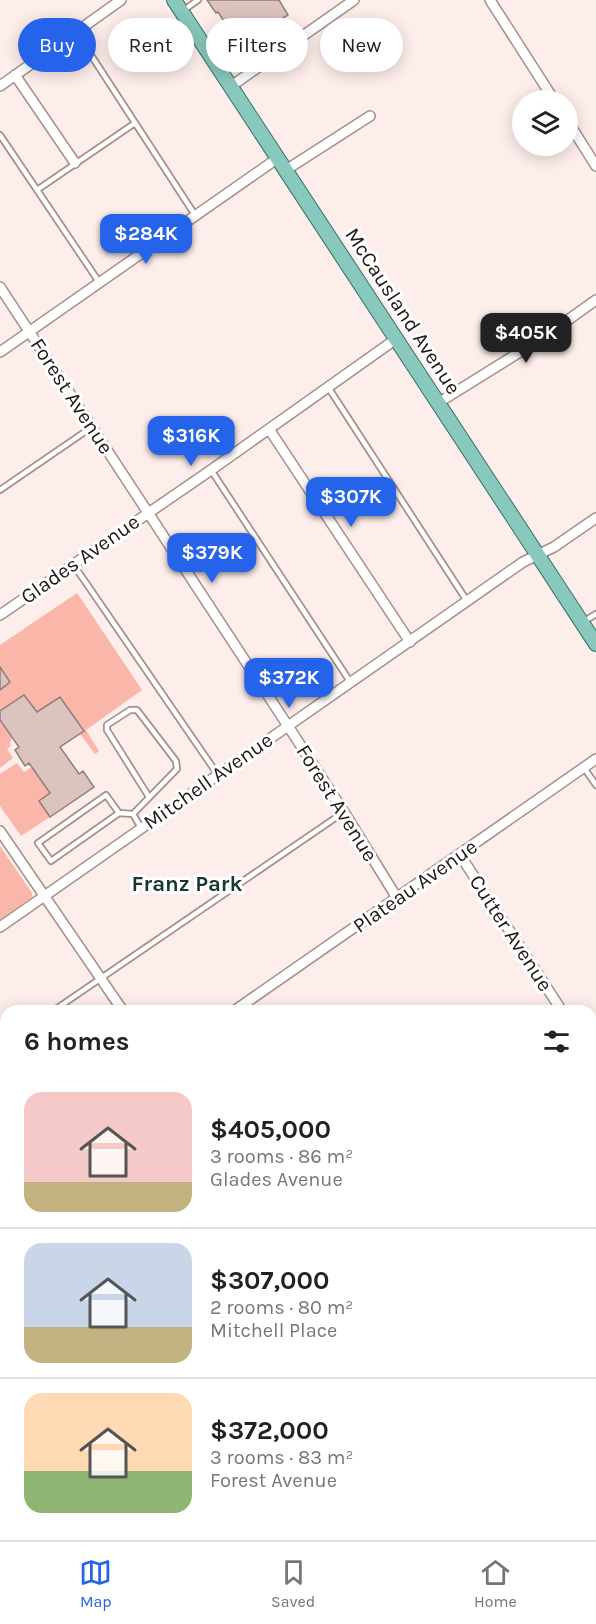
<!DOCTYPE html>
<meta charset="utf-8">
<style>
body{margin:0;font-family:Karla,sans-serif;background:#f6f6f6;color:#222;height:100vh;display:flex;flex-direction:column;font-size:22px;white-space:nowrap}
*{box-sizing:border-box;margin:0}
p{font-size:20px;color:#767676}
.icon{flex:none;width:33px;height:33px;fill:none;stroke:currentColor;stroke-width:2;stroke-linecap:round;stroke-linejoin:round}
.map{position:relative;flex:1;overflow:hidden}
.details{position:absolute;left:0px;top:1005px;width:597px;height:536px;display:flex;flex-direction:column;background:#fff;border-radius:18px 18px 0 0;box-shadow:0 3px 15px #0003}
.details>*{flex:none}
.top-card{position:absolute;left:18px;top:18px;width:561px;height:54px;display:flex;gap:12px}
.fabs{position:absolute;left:512px;top:90px;display:grid;gap:12px}
.fabs a{display:grid;place-items:center;width:66px;height:66px;border-radius:50%;background:#fff;box-shadow:0 3px 15px #0003;font-size:30px}
.price{position:absolute;translate:-50% -51px;padding:0 14px;border-radius:12px;background:#2563eb;color:#fff;font-size:20px;line-height:39px;filter:drop-shadow(0 2px 3px #0008)}
.price::after{content:'';position:absolute;left:50%;top:36px;width:18px;height:14px;margin-left:-9px;background:inherit;clip-path:polygon(0 0,100% 0,50% 100%)}
.price.current{background:#222;color:#fff}
ul{padding:0;list-style:none}
li{display:flex;align-items:center;gap:18px;height:150px;padding:0 24px}
li+li{border-top:2px solid #e0e0e0}
li span{display:grid;place-items:center;flex:none;width:168px;height:120px;border-radius:18px;color:#555}
li>.icon{margin-inline-start:auto}
span .icon{width:72px;height:72px;fill:#fffc;stroke-width:1}
li b{font-size:26px}
h2{display:flex;justify-content:space-between;align-items:center;height:72px;padding:0 24px;font-size:26px}
.chip{padding:0 21px;border-radius:27px;background:#fff;box-shadow:0 3px 15px #0003;font-size:21px;line-height:54px}
.chip.current{background:#2563eb;color:#fff}
.tab-bar{display:flex;justify-content:space-around;align-items:center;height:84px;border-top:2px solid #e0e0e0;background:#fff;font-size:16px;color:#767676}
.tab-bar a{display:grid;justify-items:center;gap:3px}
.tab-bar .current{color:#2563eb}
.map>svg:first-child{display:block}
.green{fill:#f9b6a9}
.building{fill:#dcc3be;stroke:#937c78;stroke-width:1.5}
.lines{fill:none;stroke-linecap:round;stroke-linejoin:round}
.lane-casing{stroke:#a7908b;stroke-width:8}
.street-casing{stroke:#a7908b;stroke-width:12}
.secondary-casing{stroke:#a7908b;stroke-width:15}
.primary-casing{stroke:#327365;stroke-width:16}
.lane{stroke:#fff;stroke-width:4.5}
.street{stroke:#fff;stroke-width:9}
.secondary{stroke:#c4e4dd;stroke-width:12}
.primary{stroke:#89c8bc;stroke-width:14}
.labels{text-anchor:middle;stroke-width:6;stroke-linejoin:round;paint-order:stroke}
.street-label{font-size:21px;fill:#211817;stroke:#fff}
.neighbourhood-label{font-size:22px;font-weight:bold;fill:#16362f;stroke:#fff}
</style>
<div class="map">
<svg width="596" height="1540" viewBox="0 0 596 1540">
<rect width="100%" height="100%" fill="#feeeeb"/>
<path class="green" d="M77 593 142 690 86 730 99 751 95 754 80 734 83 731 60 697 36 712 24 695 0 711V686L2 688 10 682 2 670 0 671V645Z
M0 720 12 737 10 744 11 746 7 749 13 758 0 768Z
M17 763 24 772 32 767 50 793 39 801 50 817 21 836 0 806V774Z
M0 846 32 893V897L0 920Z"/>
<path class="building" d="M207 0H279L288 15 270 26 268 22 245 37 246 38 239 44 218 12 216 13Z
M0 667 10 682 0 690Z
M24 695 37 712 60 697 84 731 60 747 79 774 83 771 94 787 50 817 39 801 50 793 29 763 25 766 15 750 19 747 0 720V711Z"/>
<g class="lines">
<g class="lane-casing">
<path id="lane" d="M184 10 198 0
M76 32 195 215
M0 135 99 282
M37 190 135 123
M328 387 467 601
M211 470 351 683
M0 490 92 427
M73 564 218 775
M583 622 596 614
M584 768 596 785
M119 813 51 861 38 843 106 795 119 813 133 814
M141 828 133 814 177 769 176 761 137 710H130L107 725V730L149 797
M53 1011 344 812
M0 1311 6 1321
M193 1534 198 1540
M281 1540 289 1534"/>
</g>
<g class="street-casing">
<path id="street" d="M490 0 554 100
M15 75 75 163
M0 86 121 0
M230 87 354 0
M567 120 596 166
M286 170 370 116
M0 287 288 726 344 812 397 898
M0 352 278 158
M438 403 547 335 596 300
M269 429 410 642
M0 615 211 470 396 339
M0 831 123 1011
M460 855 562 1011
M0 927 523 562 554 547 596 518
M234 1011 596 759
M591 1055 596 1063
M0 1172 6 1169
M0 1484 6 1489
M275 1534 279 1540
M584 1534 588 1540"/>
</g>
<g class="secondary-casing">
<path id="secondary" d="M591 1416 596 1412
M68 1534 77 1540
M48 1540 57 1534
M413 1540 421 1534"/>
</g>
<g class="primary-casing">
<path id="primary" d="M174 0 596 644"/>
</g>
<use href="#lane" class="lane"/>
<use href="#street" class="street"/>
<use href="#secondary" class="secondary"/>
<use href="#primary" class="primary"/>
</g>
<g class="labels">
<g class="street-label">
<text transform="translate(403 311) rotate(57)" y="7">McCausland Avenue</text>
<text transform="translate(72 396) rotate(57)" y="7">Forest Avenue</text>
<text transform="translate(80 559) rotate(-35)" y="7">Glades Avenue</text>
<text transform="translate(208 781) rotate(-35)" y="7">Mitchell Avenue</text>
<text transform="translate(337 803) rotate(58)" y="7">Forest Avenue</text>
<text transform="translate(415 886) rotate(-35)" y="7">Plateau Avenue</text>
<text transform="translate(511 933) rotate(57)" y="7">Cutter Avenue</text>
</g>
<g class="neighbourhood-label">
<text x="187" y="891">Franz Park</text>
</g>
</g>
</svg>
<div class="fabs">
<a><svg class="icon" aria-label="layers" viewBox="0 0 24 24"><path d="M12 4l9 5-9 5-9-5zM3 14l9 5 9-5"/></svg></a>
</div>
<b class="price" style="left:146px;top:265px">$284K</b>
<b class="price current" style="left:526px;top:364px">$405K</b>
<b class="price" style="left:191px;top:467px">$316K</b>
<b class="price" style="left:351px;top:528px">$307K</b>
<b class="price" style="left:212px;top:584px">$379K</b>
<b class="price" style="left:289px;top:709px">$372K</b>
<div class="top-card">
<a class="chip current">Buy</a>
<a class="chip">Rent</a>
<a class="chip">Filters</a>
<a class="chip">New</a>
</div>
<section class="details">
<h2>6 homes<svg class="icon" aria-label="filters" viewBox="0 0 24 24"><path d="M4 7h16M4 17h16"/><circle cx="9" cy="7" r="2"/><circle cx="15" cy="17" r="2"/></svg></h2>
<ul>
<li><span style="background:linear-gradient(#f6c9c9 75%,#c2b280 0)"><svg class="icon" aria-label="home" viewBox="0 0 24 24"><path d="M3 11l9-7 9 7M6 9v11h12V9"/></svg></span><div><b>$405,000</b><p>3 rooms · 86 m²</p><p>Glades Avenue</p></div></li>
<li><span style="background:linear-gradient(#c9d6e8 70%,#c2b280 0)"><svg class="icon" aria-label="home" viewBox="0 0 24 24"><path d="M3 11l9-7 9 7M6 9v11h12V9"/></svg></span><div><b>$307,000</b><p>2 rooms · 80 m²</p><p>Mitchell Place</p></div></li>
<li><span style="background:linear-gradient(#ffd9b3 65%,#8fb573 0)"><svg class="icon" aria-label="home" viewBox="0 0 24 24"><path d="M3 11l9-7 9 7M6 9v11h12V9"/></svg></span><div><b>$372,000</b><p>3 rooms · 83 m²</p><p>Forest Avenue</p></div></li>
</ul>
</section>
</div>
<nav class="tab-bar">
<a class="current"><svg class="icon" aria-label="map" viewBox="0 0 24 24"><path d="M3 6l6-2 6 2 6-2v14l-6 2-6-2-6 2zM9 4v14M15 6v14"/></svg>Map</a>
<a><svg class="icon" aria-label="saved" viewBox="0 0 24 24"><path d="M7 4h10v16l-5-4-5 4z"/></svg>Saved</a>
<a><svg class="icon" aria-label="home" viewBox="0 0 24 24"><path d="M3 11l9-7 9 7M6 9v11h12V9"/></svg>Home</a>
</nav>
